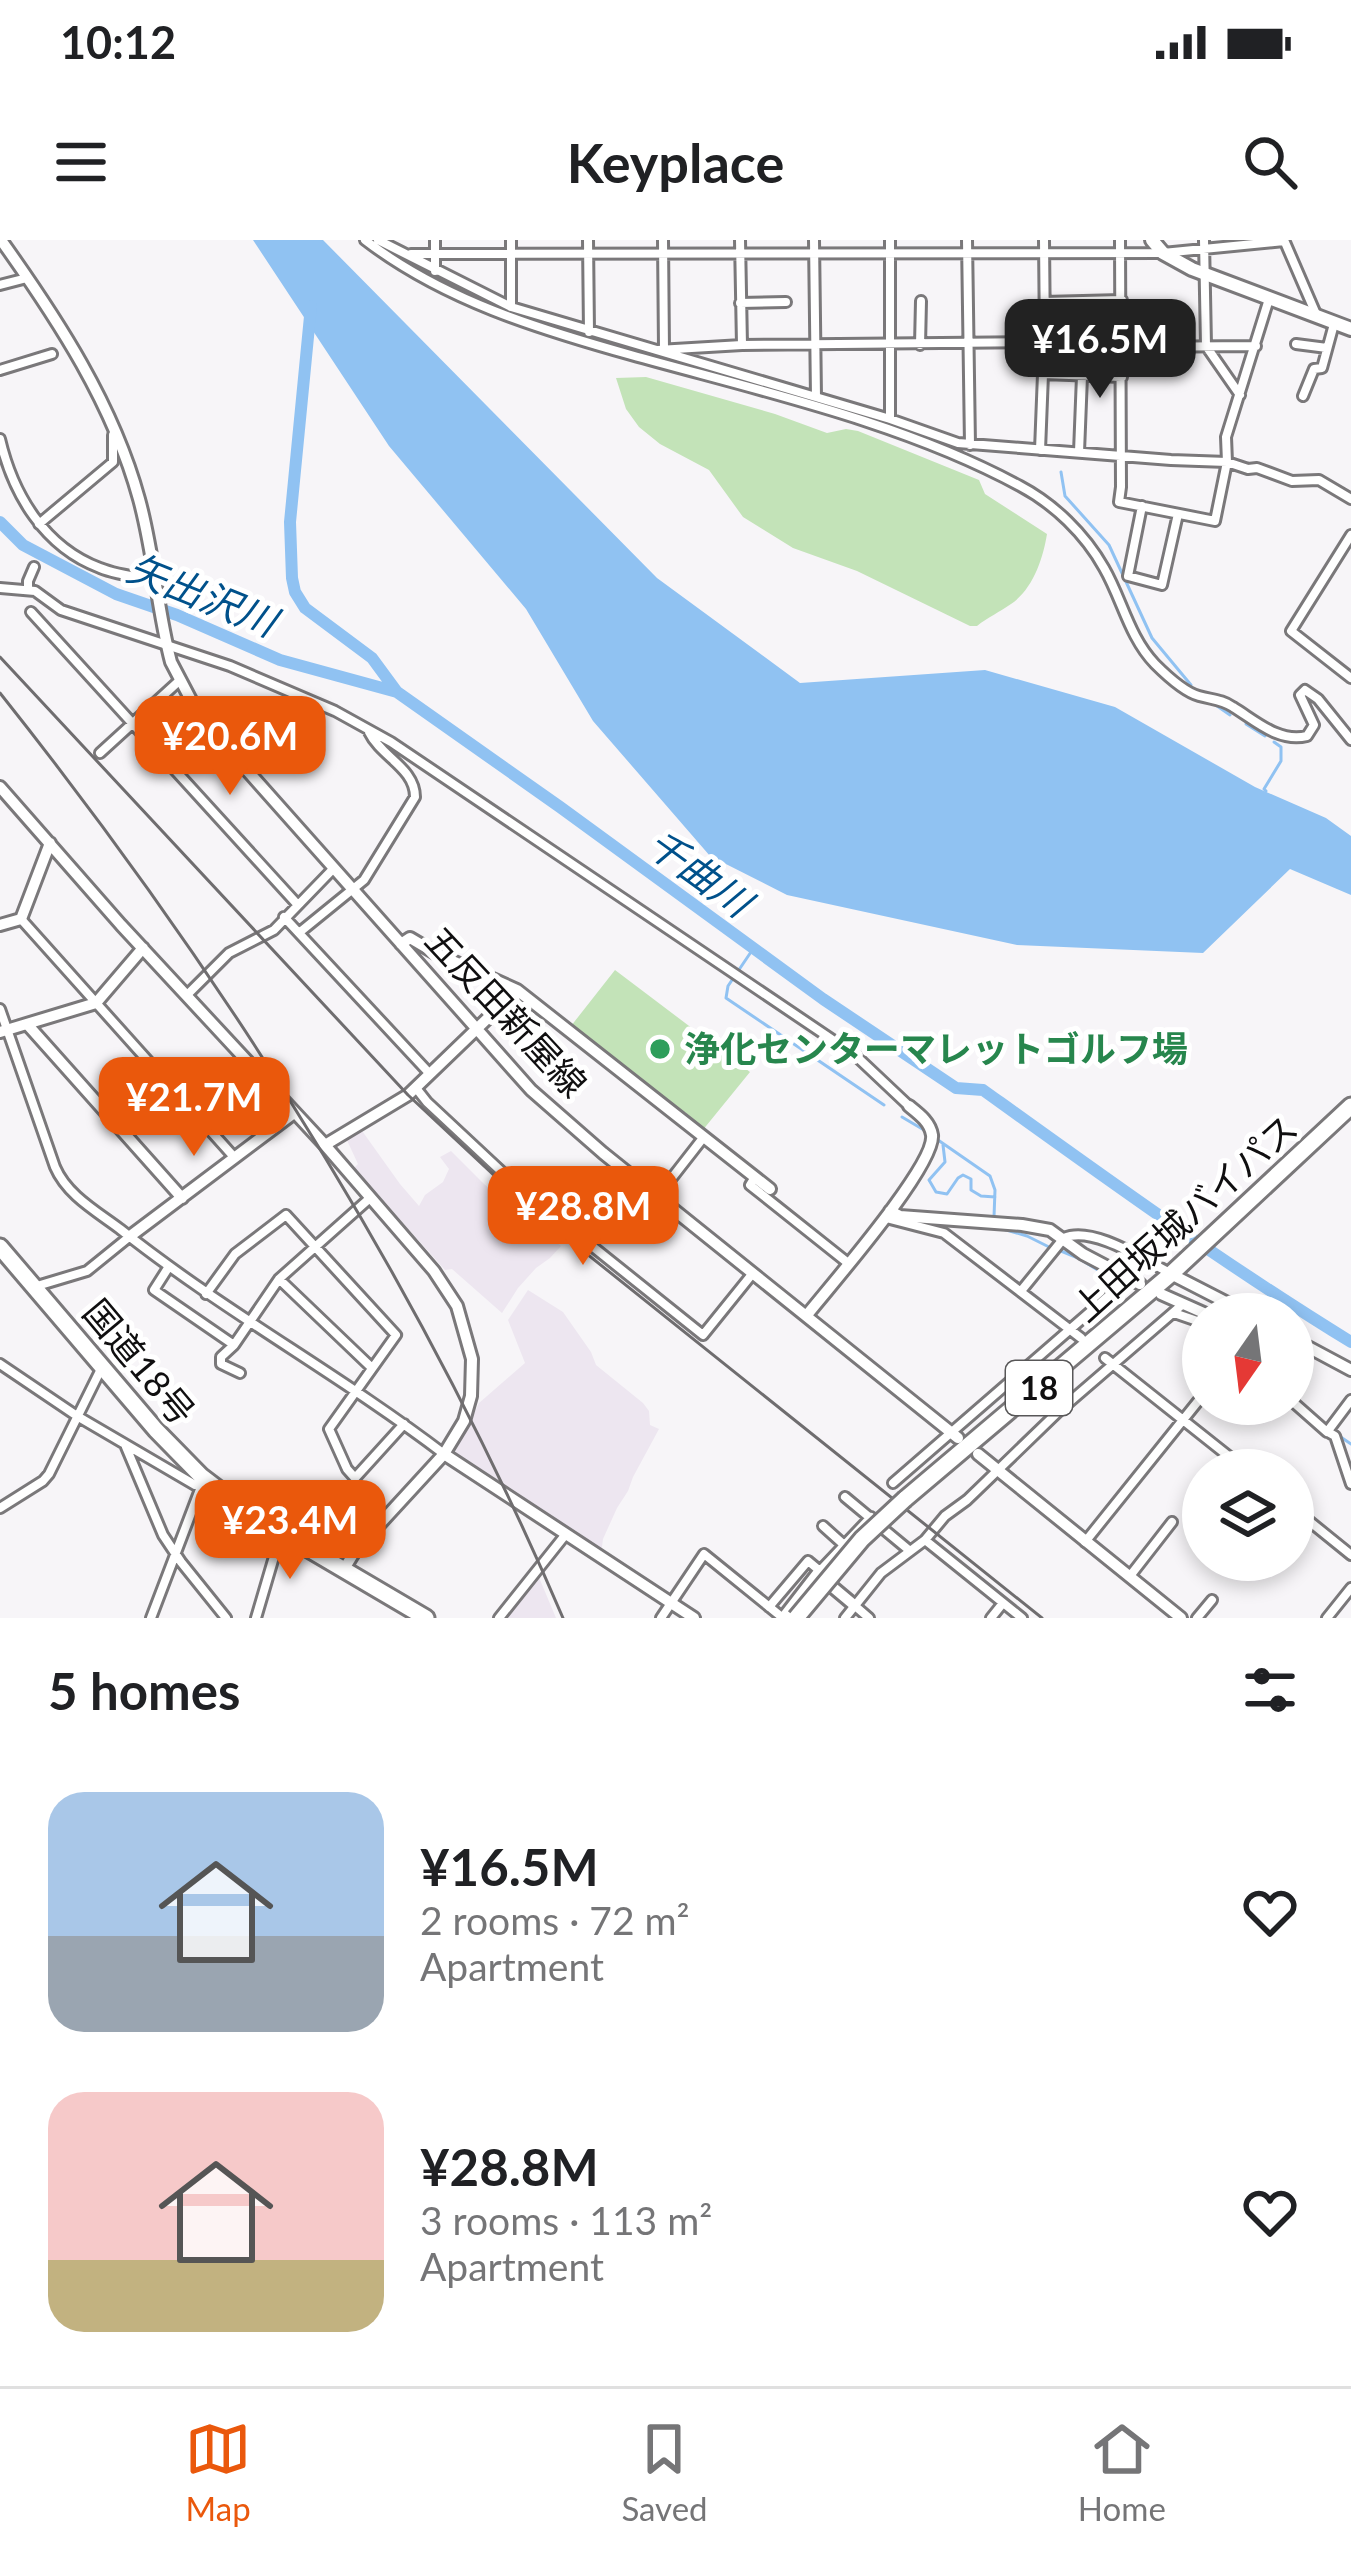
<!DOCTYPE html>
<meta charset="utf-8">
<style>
body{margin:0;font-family:Lato,"Noto Sans JP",sans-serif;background:#f6f6f6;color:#202124;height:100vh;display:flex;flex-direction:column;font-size:45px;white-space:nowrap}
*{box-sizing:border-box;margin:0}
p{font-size:39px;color:#757577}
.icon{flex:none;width:66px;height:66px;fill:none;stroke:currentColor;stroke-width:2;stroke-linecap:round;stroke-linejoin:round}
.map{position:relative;height:1378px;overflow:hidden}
.drawer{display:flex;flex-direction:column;background:#fff;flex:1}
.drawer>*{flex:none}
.needle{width:78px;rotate:194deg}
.fabs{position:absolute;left:1182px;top:1053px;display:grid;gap:24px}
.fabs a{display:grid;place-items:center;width:132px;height:132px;border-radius:50%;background:#fff;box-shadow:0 6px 18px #0003;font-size:60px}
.price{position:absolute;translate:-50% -102px;padding:0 27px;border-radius:24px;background:#ea580c;color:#fff;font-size:39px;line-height:78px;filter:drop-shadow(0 3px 6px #0008)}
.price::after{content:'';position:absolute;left:50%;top:72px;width:36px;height:27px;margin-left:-18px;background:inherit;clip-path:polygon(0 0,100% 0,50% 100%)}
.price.selected{background:#222;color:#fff}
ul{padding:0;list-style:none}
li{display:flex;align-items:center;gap:36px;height:300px;padding:0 48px}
li span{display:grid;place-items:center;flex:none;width:336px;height:240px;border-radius:36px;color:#555}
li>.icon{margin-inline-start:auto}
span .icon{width:144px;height:144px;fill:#fffc;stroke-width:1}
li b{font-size:51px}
h2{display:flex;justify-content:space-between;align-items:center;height:144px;padding:0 48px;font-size:51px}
.status{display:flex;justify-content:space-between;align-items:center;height:84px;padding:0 60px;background:#fff;direction:ltr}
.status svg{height:33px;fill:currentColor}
header{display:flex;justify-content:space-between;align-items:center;height:156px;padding:0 48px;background:#fff;font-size:54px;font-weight:700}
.tab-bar{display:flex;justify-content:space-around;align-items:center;height:168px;border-top:3px solid #e0e0e0;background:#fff;font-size:33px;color:#757577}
.tab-bar a{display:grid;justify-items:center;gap:6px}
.tab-bar .selected{color:#ea580c}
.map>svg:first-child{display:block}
.built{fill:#ede6f0}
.green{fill:#c3e3b8}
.water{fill:#90c2f2}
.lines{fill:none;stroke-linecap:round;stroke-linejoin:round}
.stream{stroke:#90c2f2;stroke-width:3}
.river{stroke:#90c2f2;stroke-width:12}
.street-casing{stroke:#7a787a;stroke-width:14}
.secondary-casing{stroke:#7a787a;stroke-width:16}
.primary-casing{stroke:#7a787a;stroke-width:18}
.highway-casing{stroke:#7a787a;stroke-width:21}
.street{stroke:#fff;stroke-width:8}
.secondary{stroke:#fff;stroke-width:10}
.primary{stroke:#fff;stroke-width:12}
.highway{stroke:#fff;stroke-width:15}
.rail{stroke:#6f6d6f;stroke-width:3}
.highway-bridge-casing{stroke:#7a787a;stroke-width:21;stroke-linecap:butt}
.highway-bridge{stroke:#fff;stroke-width:15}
.leisure-dot{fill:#2e9e5b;stroke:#fff;stroke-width:4.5}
.labels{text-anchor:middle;stroke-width:10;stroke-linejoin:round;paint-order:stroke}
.shield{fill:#fff;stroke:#585758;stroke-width:3}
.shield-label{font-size:33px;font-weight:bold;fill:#100f10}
.street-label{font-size:36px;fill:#100f10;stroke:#fff}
.leisure-label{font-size:36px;font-weight:bold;fill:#27864d;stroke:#fff;text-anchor:start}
.water-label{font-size:39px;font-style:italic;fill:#00518b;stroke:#fff}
</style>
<div class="status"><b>10:12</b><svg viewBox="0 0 49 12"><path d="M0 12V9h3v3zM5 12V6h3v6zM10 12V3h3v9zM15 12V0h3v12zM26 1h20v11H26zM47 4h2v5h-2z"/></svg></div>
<header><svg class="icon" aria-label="menu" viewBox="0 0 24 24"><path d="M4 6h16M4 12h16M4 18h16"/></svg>Keyplace<svg class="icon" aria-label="search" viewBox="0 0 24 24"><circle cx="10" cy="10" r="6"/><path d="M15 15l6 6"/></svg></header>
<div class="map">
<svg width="1351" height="1378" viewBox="0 0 1351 1378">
<rect width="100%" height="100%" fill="#f7f5f8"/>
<path class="built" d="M360 888 400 944 419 966 425 955 443 942 449 929 440 917 451 911 484 944 561 1006 550 1018 536 1028 518 1048 502 1073 452 1029 445 1030 354 928 358 924 345 896Z
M528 1050 563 1072 591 1112 596 1125 643 1163 649 1171 650 1185 659 1189 633 1237 628 1251 617 1268 603 1299 601 1314 454 1215 479 1163 525 1123 508 1080Z
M538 1335 556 1378H505Z"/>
<path class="green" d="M646 137 775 174 827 193 846 189 858 191 979 240 985 254 1047 294C1043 319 1033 349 1011 364 1000 372 988 377 977 386H970L857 331 793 308 743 277 709 230 660 204 639 187 626 169 616 138Z
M615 730 750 832 702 891 695 885V881L685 872 680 873 571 786Z"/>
<path class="water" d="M253 0H323L657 338 800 443 985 430 1115 467 1255 547 1326 578 1351 596V655L1290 629 1203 713 1017 705 787 655 710 616 593 481 526 369 389 206Z"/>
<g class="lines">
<path class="stream" d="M1061 232 1065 256 1109 305 1152 398 1191 445
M1210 461 1230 475
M1246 484 1265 496
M1266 551 1264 549 1281 521V507L1274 502
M753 709 728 746 726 758 884 865
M902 877 924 890
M938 900 990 936 995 950 994 977
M943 905 945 922 929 940 936 952 947 954 958 938 963 935 971 939V950L981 956 995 957
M996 987 1027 996 1049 1007
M1061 1011 1078 1018 1116 1041
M1182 1071 1203 1079
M1293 1157 1323 1184
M1335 1193 1351 1204"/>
<path class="river" d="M311 66 290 282 292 338 295 352 305 368 372 418 397 452 560 567 823 759 956 848 983 850C1104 937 1224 1024 1351 1102
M0 282 23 305 116 354 177 375 280 420 397 452"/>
<g class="street-casing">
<path id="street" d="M365 0C443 60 538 89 631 115 760 151 902 182 1020 246 1054 264 1085 294 1104 328 1122 359 1129 397 1155 424 1166 435 1184 452 1199 456 1213 460 1221 459 1233 467 1256 481 1279 503 1307 496L1314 485 1300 455 1305 450 1318 459 1351 500
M378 0 511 67 890 179 958 203 1171 220 1227 222 1248 229 1257 228 1292 241 1319 240 1351 259
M511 0V67
M588 0 589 92
M663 0 664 109
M740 0 742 105
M814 0 816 157
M890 0V179
M967 0 970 205
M1120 0 1121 247 1119 262 1215 281 1227 222 1226 197 1269 59
M1204 0 1206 106 1240 155
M1284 0 1316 74
M411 14 1163 13 1284 1
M435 31V0
M0 45 27 38
M1044 62 1122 60
M740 63 786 62
M1296 104 1327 108
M920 105 921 61
M1122 107 1256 106
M658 110 742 105 1045 102 1044 0
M0 130 52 114
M1074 135 1075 81H1122
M1303 156 1314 129 1322 128 1334 84
M0 199C13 254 44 307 100 328 117 335 137 337 155 340
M1040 210 1043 134 1122 137
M1079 212 1082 136
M1142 266 1128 336 1162 345 1178 274
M39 284 113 222V195
M1351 295 1291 391 1351 438
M0 348 35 351 61 370 230 426 335 471 391 502 855 815 909 866
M28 350V341L34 327
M31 372 297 664
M100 513 179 441
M284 677 430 834
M21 679 234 917
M300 692 364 640 415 557C415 528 381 517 369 492
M187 755 229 713 274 690 333 629
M0 769 55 927C67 955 96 971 120 989 223 1071 339 1134 444 1214
M416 848 427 862 517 946 703 1095 753 1033
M755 937 750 945 848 1023
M657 957 703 898
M886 978 944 993 1081 1098
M168 1028 154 1050 234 1105 279 1039 370 958
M279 1039 372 1128
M37 1046 87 1031 129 997
M1021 1051 1064 998C1092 985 1144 1020 1170 1033
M206 1054 235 1014 286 975 396 1095 329 1189 347 1229 355 1238 404 1184
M1174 1073 1203 1083
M234 1105 221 1117V1124L240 1133
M1105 1118 1246 1230
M0 1124 77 1176 195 1245 204 1239 151 1378
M1293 1162 1327 1192 1351 1160
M1328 1192 1335 1196 1351 1244
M126 1207 163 1295 181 1322 226 1378
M893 1243 1128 1039
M845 1257 910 1311
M0 1268 43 1241 49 1234 102 1127
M1293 1268 1351 1315
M823 1286 843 1304
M925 1300 1022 1378
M1085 1302 1203 1155
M817 1334 871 1277
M1130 1336 1172 1282
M854 1365 869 1378
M769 1367 808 1321 820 1331
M256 1378 281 1293
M499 1378 566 1294
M661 1378 704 1314 783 1378
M845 1378 881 1333 925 1300 945 1276 967 1260 1059 1171 1183 1064
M991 1378 1003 1363
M1197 1378 1212 1360
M1327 1378 1351 1348"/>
</g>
<g class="secondary-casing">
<path id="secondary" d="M1 0C58 80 113 164 139 259 154 313 157 369 171 422L192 462 237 519 531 850 603 913 958 1198
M0 547 121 685 325 905 434 1031 457 1066 472 1119 471 1156 464 1181 444 1214 355 1311 344 1329
M0 685 21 679 50 603
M401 704 410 698 437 714 517 750 770 949
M27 784 182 958
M0 792 96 763 143 708
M325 905 408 855 517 750
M890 971 900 976 1022 985 1050 990 1083 1014 1140 1044
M129 997 294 873
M1171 1034 1249 1074
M1161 1054 1206 1074
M807 1075C830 1046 936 925 932 895 930 882 919 874 909 866
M1293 1099 1351 1130
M444 1214 694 1378
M978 1214 1181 1378
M783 1378 817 1334 854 1365"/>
</g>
<g class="primary-casing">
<path id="primary" d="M1152 0 1163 13 1192 29 1351 89"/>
</g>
<g class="highway-casing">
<path id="highway" d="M0 1007 156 1190 201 1236 256 1278 426 1378
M905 1259 1171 1034 1351 866"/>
</g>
<use href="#street" class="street"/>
<use href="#secondary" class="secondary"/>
<use href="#primary" class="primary"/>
<use href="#highway" class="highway"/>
<path class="rail" d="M0 417 408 855 527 966 1042 1378
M0 453C225 736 420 1044 563 1378"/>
<g class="highway-bridge-casing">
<path id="highway-bridge" d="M796 1378 862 1299 905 1259"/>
</g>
<use href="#highway-bridge" class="highway-bridge"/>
</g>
<circle class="leisure-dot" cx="660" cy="809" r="12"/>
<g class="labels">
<rect class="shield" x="1006" y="1121" width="66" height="54" rx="9"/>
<g class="shield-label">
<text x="1039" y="1160">18</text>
</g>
<g class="street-label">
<text transform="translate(506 772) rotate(47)" y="13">五反田新屋線</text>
<text transform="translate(1185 978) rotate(-42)" y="13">上田坂城バイパス</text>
<text transform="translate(139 1122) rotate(50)" y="13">国道18号</text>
</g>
<g class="leisure-label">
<text x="684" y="822">浄化センターマレットゴルフ場</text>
</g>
<g class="water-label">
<text transform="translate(202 355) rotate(22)" y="14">矢出沢川</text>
<text transform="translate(699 633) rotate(36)" y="14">千曲川</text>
</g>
</g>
</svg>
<div class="fabs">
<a><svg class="needle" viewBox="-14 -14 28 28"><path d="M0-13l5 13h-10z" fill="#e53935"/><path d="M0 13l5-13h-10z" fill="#757577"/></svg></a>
<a><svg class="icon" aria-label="layers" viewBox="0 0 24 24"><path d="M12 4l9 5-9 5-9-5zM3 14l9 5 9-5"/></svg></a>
</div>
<b class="price selected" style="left:1100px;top:161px">¥16.5M</b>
<b class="price" style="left:230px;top:558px">¥20.6M</b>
<b class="price" style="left:194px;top:919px">¥21.7M</b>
<b class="price" style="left:583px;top:1028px">¥28.8M</b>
<b class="price" style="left:290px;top:1342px">¥23.4M</b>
</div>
<section class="drawer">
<h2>5 homes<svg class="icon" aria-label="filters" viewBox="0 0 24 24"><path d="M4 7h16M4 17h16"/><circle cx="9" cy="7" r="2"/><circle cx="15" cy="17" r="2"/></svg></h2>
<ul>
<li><span style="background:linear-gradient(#a9c7e8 60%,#9aa5b1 0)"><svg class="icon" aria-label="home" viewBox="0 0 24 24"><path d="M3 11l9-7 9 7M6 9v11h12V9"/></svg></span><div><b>¥16.5M</b><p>2 rooms · 72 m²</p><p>Apartment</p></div><svg class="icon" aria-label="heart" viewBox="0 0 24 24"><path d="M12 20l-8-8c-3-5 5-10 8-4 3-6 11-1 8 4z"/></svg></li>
<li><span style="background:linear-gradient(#f6c9c9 70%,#c2b280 0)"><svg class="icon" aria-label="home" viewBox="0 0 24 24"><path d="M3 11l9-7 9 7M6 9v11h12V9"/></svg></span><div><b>¥28.8M</b><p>3 rooms · 113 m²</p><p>Apartment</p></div><svg class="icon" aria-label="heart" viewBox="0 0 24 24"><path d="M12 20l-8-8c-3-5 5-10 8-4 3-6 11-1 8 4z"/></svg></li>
</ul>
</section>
<nav class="tab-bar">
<a class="selected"><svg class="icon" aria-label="map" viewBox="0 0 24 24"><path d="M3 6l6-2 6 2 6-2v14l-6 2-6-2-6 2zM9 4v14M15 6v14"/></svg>Map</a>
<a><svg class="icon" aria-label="saved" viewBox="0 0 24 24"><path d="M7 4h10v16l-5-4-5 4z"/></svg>Saved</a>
<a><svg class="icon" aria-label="home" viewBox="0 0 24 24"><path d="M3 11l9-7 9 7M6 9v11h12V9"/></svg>Home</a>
</nav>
